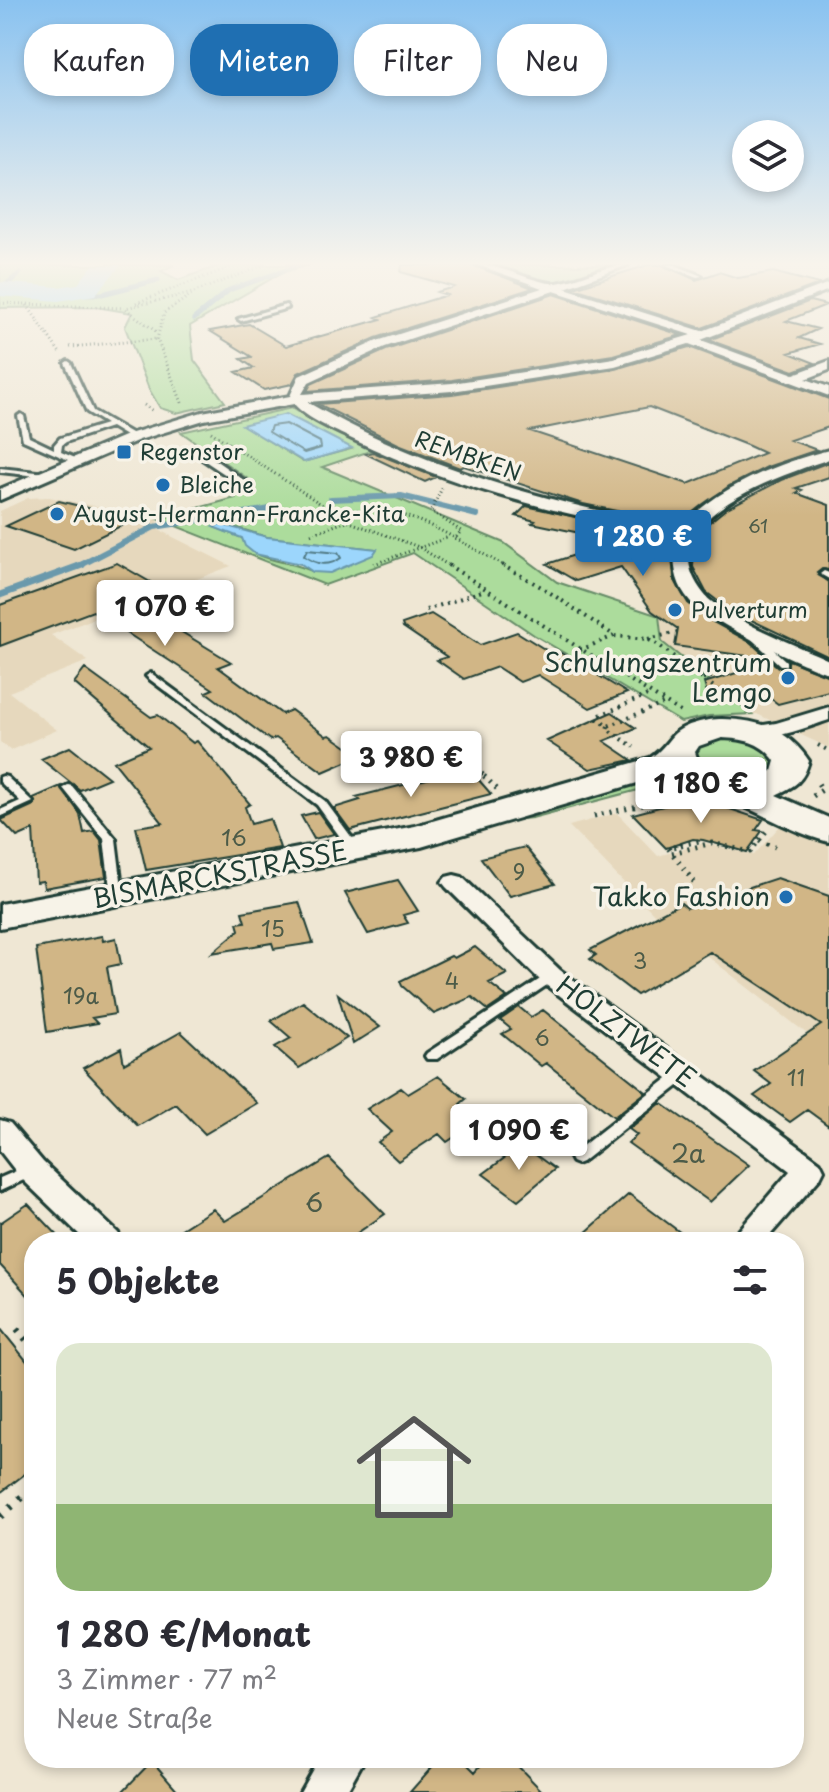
<!DOCTYPE html>
<html lang="de">
<meta charset="utf-8">
<style>
body{margin:0;font-family:"Playpen Sans",sans-serif;background:#f7f7f7;color:#2b2b33;height:100vh;display:flex;flex-direction:column;font-size:30px;white-space:nowrap}
*{box-sizing:border-box;margin:0}
p{font-size:26px;color:#7c7c81}
.icon{flex:none;width:44px;height:44px;fill:none;stroke:currentColor;stroke-width:2;stroke-linecap:round;stroke-linejoin:round}
.map{position:relative;flex:1;overflow:hidden}
.panel{position:absolute;left:24px;top:1232px;width:780px;height:536px;display:flex;flex-direction:column;background:#fff;border-radius:32px;box-shadow:0 4px 12px #0003}
.panel>*{flex:none}
.hud{position:absolute;left:24px;top:24px;width:782px;height:72px;display:flex;gap:16px}
.buttons{position:absolute;left:732px;top:120px;display:grid;gap:16px}
.buttons a{display:grid;place-items:center;width:72px;height:72px;border-radius:50%;background:#fff;box-shadow:0 4px 12px #0003;font-size:40px}
.price{position:absolute;translate:-50% -68px;padding:0 18px;border-radius:8px;background:#fff;color:#222;font-size:26px;line-height:52px;filter:drop-shadow(0 2px 4px #0008)}
.price::after{content:'';position:absolute;left:50%;top:48px;width:24px;height:18px;margin-left:-12px;background:inherit;clip-path:polygon(0 0,100% 0,50% 100%)}
.price.selected{background:#1f6fb2;color:#fff}
ul{padding:0;list-style:none}
li{display:grid;align-content:center;gap:16px;height:424px;padding:0 32px}
li+li{border-top:2px solid #e1e1e2}
li span{display:grid;place-items:center;height:248px;border-radius:24px;color:#555}
li>.icon{margin-inline-start:auto}
span .icon{width:144px;height:144px;fill:#fffc;stroke-width:1}
li b{font-size:34px}
h2{display:flex;justify-content:space-between;align-items:center;height:96px;padding:0 32px;font-size:34px}
.chip{padding:0 28px;border-radius:32px;background:#fff;box-shadow:0 4px 12px #0003;font-size:28px;line-height:72px}
.chip.selected{background:#1f6fb2;color:#fff}
.map>svg:first-child{display:block}
.built{fill:#e6d8bd}
.green{fill:#acdc9c;stroke:#668c68;stroke-width:2;fill-rule:evenodd}
.water{fill:#9cd6fc;stroke:#6a99ac;stroke-width:2}
.lines{fill:none;stroke-linecap:round;stroke-linejoin:round}
.shore{stroke:#517a84;stroke-width:2}
.stream-far2{stroke:#6a99ac;stroke-width:5}
.stream-far1{stroke:#6a99ac;stroke-width:6}
.stream{stroke:#6a99ac;stroke-width:7}
.river{fill:#9cd6fc;fill-rule:evenodd}
.building{fill:#d1b686;stroke:#1f3d34;stroke-width:2;fill-rule:evenodd}
.service-casing{stroke:#1f3d34;stroke-width:6}
.minor-casing{stroke:#1f3d34;stroke-width:6}
.primary-casing{stroke:#1f3d34;stroke-width:6}
.path-far4{stroke:#1f3d34;stroke-width:3;stroke-dasharray:1 3;stroke-linecap:butt}
.path-far3{stroke:#1f3d34;stroke-width:4;stroke-dasharray:2 5;stroke-linecap:butt}
.path-far2{stroke:#1f3d34;stroke-width:5;stroke-dasharray:2 6;stroke-linecap:butt}
.path-far1{stroke:#1f3d34;stroke-width:6;stroke-dasharray:3 8;stroke-linecap:butt}
.path{stroke:#1f3d34;stroke-width:8;stroke-dasharray:3 10;stroke-linecap:butt}
.service{fill:#f7f3e8;fill-rule:evenodd}
.minor{fill:#f7f3e8;fill-rule:evenodd}
.primary{fill:#f7f3e8;fill-rule:evenodd}
.poi-dot{fill:#1f6fb2;stroke:#f7f3e8;stroke-width:3}
.labels{text-anchor:middle;stroke-width:7;stroke-linejoin:round;paint-order:stroke}
.far-number-label{font-size:18px;fill:#4c5b48}
.far-poi-label{font-size:22px;fill:#1f3d34;stroke:#f7f3e8;text-anchor:start}
.far-street-label{font-size:22px;fill:#1f3d34;stroke:#f7f3e8}
.number-label{font-size:22px;fill:#4c5b48}
.poi-label{font-size:26px;fill:#1f3d34;stroke:#f7f3e8;text-anchor:end}
.street-label{font-size:26px;fill:#1f3d34;stroke:#f7f3e8}
.near-number-label{font-size:26px;fill:#4c5b48}
</style>
<div class="map">
<svg width="829" height="1792" viewBox="0 0 829 1792">
<rect width="100%" height="100%" fill="#efe7d4"/>
<filter id="ink" filterUnits="userSpaceOnUse"><feTurbulence type="fractalNoise" baseFrequency=".0125" numOctaves="2"/><feDisplacementMap in="SourceGraphic" scale="16" xChannelSelector="R" yChannelSelector="G"/><feConvolveMatrix kernelMatrix="1 2 1 2 8 2 1 2 1" color-interpolation-filters="sRGB"/></filter>
<g filter="url(#ink)">
<path class="built" d="M49 497 158 519 159 530 231 566 51 635 88 661 9 692 57 730 11 750 0 742V511L28 498Z
M722 607 829 659V748L757 714H752L661 642 659 616Z
M617 813 658 856 704 843 754 855 780 826 829 842V1051L657 917 569 826Z"/>
<path class="green" d="M0 265H174L161 271 178 280 221 265H310L283 272 190 326 194 360 225 402 176 413 160 408 149 389 125 327 132 313 96 307 0 308Z
M488 265H611L552 283Z
M292 408 313 421 376 449 322 467 504 543 557 582 659 616 662 642 752 714 709 716 681 722 534 635 413 553 325 585 158 519 235 498 229 493 255 484 181 432ZM243 425 320 433 351 449 303 462ZM214 527 238 528 267 537 376 549 313 572C293 559 251 564 242 538Z
M710 738H749L777 755 778 769C748 791 723 780 694 763V748Z
M667 767 680 779 532 818 472 824Z"/>
<path class="water" d="M286 414 352 448 304 462 242 425Z
M220 524 267 537 377 549 373 555 330 573 313 572 301 564 255 554 245 546 242 538 213 527Z"/>
<g class="lines">
<path class="shore" d="M286 424 320 442 321 448 304 453 269 432 271 426Z
M307 550 338 553 341 558C328 567 317 565 304 556Z"/>
<path class="stream-far2" d="M1 289 20 273
M58 294H102L158 280
M194 319 229 290 300 265"/>
<path class="stream-far1" d="M331 499 401 496 477 515
M77 567 154 527 277 508"/>
<path class="stream" d="M0 595 82 565"/>
<path class="river" d="M93 265H121L95 295 58 301 0 296V282L58 287 78 284Z"/>
</g>
<path class="building" d="M402 265H472L533 288 376 338 298 373 292 384 264 390 236 372 254 368 241 359 252 357 210 331 249 324 286 346 381 319 376 317 447 295 437 292 454 287 401 272Z
M648 265H663L696 280 719 272 738 278 773 272 819 284 702 328 574 288Z
M554 294 681 335 613 355 452 380 307 391 311 384 386 350Z
M810 301 826 305 786 321 818 329 799 338 820 344 789 353 815 363 794 371 709 340Z
M689 347 829 399V427L790 440 817 450 767 467 729 486 679 524 583 504 464 466 460 468 398 444 318 404 452 394 615 369ZM649 407 749 446 764 453 688 484 530 431Z
M373 452 390 459 436 477 425 482 366 454Z
M829 462V477L796 488 802 490 796 493 829 505V570L822 569 817 573 829 582V657L728 609 706 592 693 567 694 545 706 525 727 508 781 480Z
M59 501 88 508 129 522 74 549 6 526Z
M526 506 672 538 674 579 688 603 713 622 750 642 769 659 675 646 678 629 652 611 621 567 576 581 547 564 618 541 532 523 535 521 516 516Z
M117 563 204 613 194 617 197 619 175 628 231 662 218 667 282 714 291 710 326 736 330 735 360 756 323 772 276 738 270 740 206 692 213 689 93 611 0 646V605Z
M431 614 480 645 517 632 554 655 561 653 627 693 590 708 538 675 520 682 497 667 464 679 437 660 447 657 403 627 402 624Z
M789 660 829 676V691L778 704 758 689 710 703 704 683 772 662 778 667 786 668Z
M85 669 151 717 158 715 193 743 197 741 250 804 245 807 251 824 270 819 280 848 146 870 136 827 163 823 114 762 149 747 74 683Z
M612 712 636 728 604 741 632 760 590 769 547 741Z
M70 747 109 778 80 790 41 759Z
M471 771 491 794 350 830 334 808 360 800 356 797 454 772 457 775Z
M61 786 80 814 84 833 94 831 101 840 106 877 44 888 43 881 36 882 33 830 17 837 1 820 34 805 33 798Z
M682 801 712 803 763 820 756 830 762 831 747 852 703 840 693 839 666 848 633 814Z
M318 812 334 834 314 839 301 816Z
M525 847 555 884 510 896 481 858Z
M777 878 829 896V1126L807 1110 790 1122 754 1096 771 1084 754 1071 821 1025 710 952 637 995 590 959 596 955 590 950 681 903 687 908Z
M398 880 418 911 403 915 408 923 368 934 345 893Z
M299 902 313 943 274 949 272 943 212 953 239 930 237 923 245 922 242 912Z
M102 936 103 941 116 938 121 964 107 967 115 1014 92 1018 97 1023 47 1032 36 948Z
M475 947 507 974 489 983 507 997 488 1010 472 997 434 1014 402 986 400 981 451 956 454 958Z
M338 994 380 1027 353 1044Z
M303 1002 347 1038 299 1068 275 1047 291 1038 271 1021Z
M519 1007 531 1017 543 1010 646 1092 614 1117 546 1063 541 1066 502 1034 511 1029 500 1020Z
M181 1032 257 1103 205 1134 176 1104 138 1126 83 1068 121 1048 124 1064Z
M438 1076 466 1099 460 1104 480 1120 447 1142 439 1134 398 1161 378 1142 392 1132 367 1109 401 1088 408 1094Z
M661 1103 749 1165 710 1202 628 1143 637 1135 629 1129Z
M522 1145 555 1169 518 1200 483 1174Z
M329 1158 385 1214 344 1242H161L213 1209 225 1221Z
M629 1194 693 1242H575Z
M28 1204 64 1242H34V1302L0 1265V1223Z
M0 1328 34 1370V1467L0 1493Z
M440 1758H461L475 1772 487 1758H510L543 1792H410Z
M152 1761 179 1792H122Z"/>
<g class="lines">
<g class="service-casing">
<path id="service" d="M666 265H675L702 276 697 277Z
M286 305 288 308 241 321 238 319Z
M68 361 71 363 93 411 138 437 131 439 111 427 66 442 62 445 61 452 80 460 81 462 77 464 23 440 18 416 21 414 24 416 29 437 54 449V445L60 438 106 424 87 412 65 363Z
M202 455H208L248 483 241 485 202 459Z
M0 468 46 473 50 475 46 477 0 472Z
M824 571 829 573V579L820 574Z
M748 628 751 629 786 661V665H780L745 633 743 631Z
M151 673 325 801 361 850 359 852H351L317 805 148 678 146 676Z
M3 776 7 777 33 802 0 817V810L20 801 0 782V777Z
M68 785 72 786 116 839 123 896 121 899H113L111 896 104 839 63 788Z
M551 972 556 973 557 976 556 979 437 1059H427L425 1056 427 1053Z
M682 1070 687 1071 689 1075 687 1079 582 1162 577 1164 572 1162 570 1158 572 1154 677 1071Z
M32 1164 37 1166 39 1170 37 1174 0 1191V1178Z"/>
</g>
<g class="minor-casing">
<path id="minor" d="M478 265C503 265 538 285 556 283 581 280 602 265 628 265L565 288 702 331 829 283V290L701 340 794 374 829 361V370L806 379 829 387V396L689 344 615 366 452 391 307 402C425 469 548 503 680 527 719 487 775 464 829 450V459C778 477 644 519 704 594 719 615 802 648 829 660V673C805 667 705 619 690 601 673 582 673 559 675 536 564 515 455 489 352 439 334 430 307 419 294 404L204 420 139 440 0 500V489L129 434 202 412 290 396 299 376 377 341 542 288ZM554 291 691 335 614 358 452 383 302 394 309 382 385 347Z
M829 707V720C810 726 756 748 742 732L745 728 776 723Z
M454 875 462 877 560 970 820 1162 824 1170 820 1178 764 1242H729L790 1171 542 982 446 887 442 882 446 877Z
M0 1120 10 1123 43 1162 118 1233 123 1242H87L21 1178 0 1151Z
M319 1758H365L346 1792H300Z"/>
</g>
<g class="primary-casing">
<path id="primary" d="M722 719C760 720 788 729 809 761 803 782 795 786 776 795L829 818V842C793 833 760 812 726 799 705 791 688 789 671 773L421 847 0 928V904L415 826 650 758C661 751 665 744 673 735 684 724 707 719 722 719ZM722 738C744 739 762 742 775 761L772 771C747 783 704 784 695 752L699 746Z"/>
</g>
<path class="path-far4" d="M0 303 125 308 192 293
M136 303 236 265
M27 305 60 353
M126 309 158 333
M70 347 157 339
M182 403 157 339 164 313 197 291 265 265
M144 405 153 411
M211 432 347 521 419 547 451 567
M442 488 431 511 461 531 455 539
M333 511C354 510 376 509 397 514 434 523 472 548 506 567
M311 534 347 521
M374 564 449 537"/>
<path class="path-far3" d="M448 565 682 713
M502 565 543 588 615 636 647 639 657 644 739 706
M426 610 485 590
M648 639 682 631
M580 650 614 636
M703 679 721 674 725 676
M732 700 754 694
M600 715 650 694
M597 719 608 726 665 703
M608 726 607 729 634 747
M818 745 829 751
M477 768 486 778"/>
<path class="path-far2" d="M484 776 498 790
M813 796 822 790 816 780
M594 816 678 797
M759 841 775 847
M672 853 712 843 750 852 767 830
M694 882 668 848 703 840"/>
<path class="path-far1" d="M17 1329 34 1350"/>
<path class="path" d="M0 1516 34 1487"/>
<use href="#service" class="service"/>
<use href="#minor" class="minor"/>
<use href="#primary" class="primary"/>
</g>
</g>
<linearGradient id="sky" x2="0" y2="1"><stop stop-color="#89c2f0"/><stop offset="0.51" stop-color="#f8f4ec"/><stop offset="1" stop-color="#f8f4ec" stop-opacity="0"/></linearGradient>
<rect width="829" height="516" fill="url(#sky)"/>
<g class="poi-dot">
<rect x="116" y="444" width="16" height="16" rx="4"/>
<circle cx="163" cy="485" r="8"/>
<circle cx="57" cy="514" r="8"/>
<circle cx="675" cy="610" r="8"/>
<circle cx="788" cy="678" r="8"/>
<circle cx="786" cy="897" r="8"/>
</g>
<g class="labels">
<g class="far-number-label">
<text x="758" y="533">61</text>
</g>
<g class="far-poi-label">
<text x="140" y="460">Regenstor</text>
<text x="179" y="493">Bleiche</text>
<text x="73" y="522">August-Hermann-Francke-Kita</text>
<text x="691" y="618">Pulverturm</text>
</g>
<g class="far-street-label">
<text transform="translate(468 456) rotate(19)" y="8">REMBKEN</text>
</g>
<g class="number-label">
<text x="234" y="846">16</text>
<text x="519" y="880">9</text>
<text x="273" y="937">15</text>
<text x="640" y="969">3</text>
<text x="452" y="989">4</text>
<text x="81" y="1004">19a</text>
<text x="542" y="1046">6</text>
<text x="796" y="1086">11</text>
</g>
<g class="poi-label">
<text x="772" y="672">Schulungszentrum<tspan x="772" dy="30">Lemgo</tspan></text>
<text x="770" y="906">Takko Fashion</text>
</g>
<g class="street-label">
<text transform="translate(220 875) rotate(-11)" y="9">BISMARCKSTRASSE</text>
<text transform="translate(626 1032) rotate(37)" y="9">HOLZTWETE</text>
</g>
<g class="near-number-label">
<text x="688" y="1163">2a</text>
<text x="314" y="1212">6</text>
</g>
</g>
</svg>
<div class="buttons">
<a><svg class="icon" aria-label="layers" viewBox="0 0 24 24"><path d="M12 4l9 5-9 5-9-5zM3 14l9 5 9-5"/></svg></a>
</div>
<b class="price selected" style="left:643px;top:578px">1 280 €</b>
<b class="price" style="left:165px;top:648px">1 070 €</b>
<b class="price" style="left:411px;top:799px">3 980 €</b>
<b class="price" style="left:701px;top:825px">1 180 €</b>
<b class="price" style="left:519px;top:1172px">1 090 €</b>
<div class="hud">
<a class="chip">Kaufen</a>
<a class="chip selected">Mieten</a>
<a class="chip">Filter</a>
<a class="chip">Neu</a>
</div>
<section class="panel">
<h2>5 Objekte<svg class="icon" aria-label="filters" viewBox="0 0 24 24"><path d="M4 7h16M4 17h16"/><circle cx="9" cy="7" r="2"/><circle cx="15" cy="17" r="2"/></svg></h2>
<ul>
<li><span style="background:linear-gradient(#dfe7d0 65%,#8fb573 0)"><svg class="icon" aria-label="home" viewBox="0 0 24 24"><path d="M3 11l9-7 9 7M6 9v11h12V9"/></svg></span><div><b>1 280 €/Monat</b><p>3 Zimmer · 77 m²</p><p>Neue Straße</p></div></li>
</ul>
</section>
</div>
